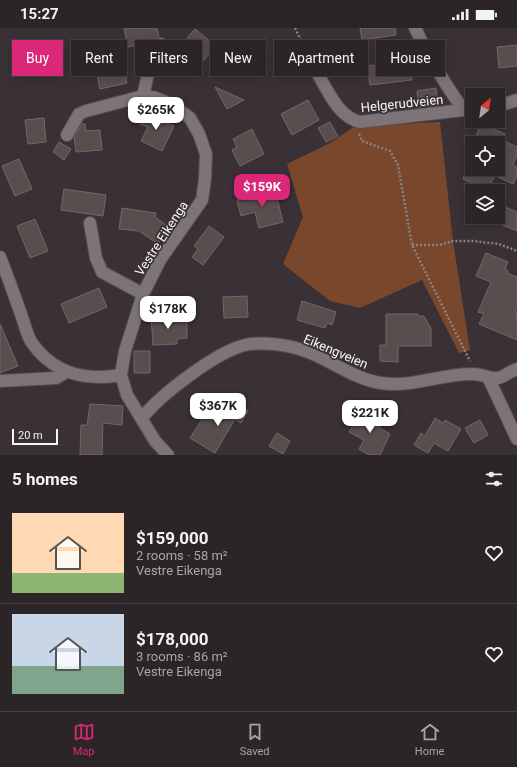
<!DOCTYPE html>
<meta charset="utf-8">
<style>
body{margin:0;font-family:Roboto,sans-serif;background:#373134;color:#f1f3f6;height:100vh;display:flex;flex-direction:column;font-size:15px;white-space:nowrap}
*{box-sizing:border-box;margin:0}
p{font-size:13px;color:#a6a5a8}
.icon{flex:none;width:22px;height:22px;fill:none;stroke:currentColor;stroke-width:2;stroke-linecap:round;stroke-linejoin:round}
.map{position:relative;height:427px;overflow:hidden}
.side{display:flex;flex-direction:column;background:#2b2528;flex:1}
.side>*{flex:none}
.guide{position:absolute;left:12px;top:12px;width:493px;height:36px;display:flex;gap:8px}
.needle{width:26px;rotate:29deg}
.buttons{position:absolute;left:465px;top:60px;display:grid;gap:8px}
.buttons a{display:grid;place-items:center;width:40px;height:40px;border-radius:0px;background:#2b2528;box-shadow:0 2px 10px #0003,0 0 0 1px #474245;font-size:20px}
.scale{position:absolute;left:12px;bottom:10px;width:46px;box-sizing:border-box;padding-left:4px;border:2px solid #f8f3f6;border-top:0;font-size:11px;line-height:14px;white-space:nowrap;color:#f8f3f6;-webkit-text-stroke:3px #393136;paint-order:stroke}
.price{position:absolute;translate:-50% -34px;padding:0 9px;border-radius:8px;background:#fff;color:#222;font-size:13px;line-height:26px;filter:drop-shadow(0 1px 2px #0008)}
.price::after{content:'';position:absolute;left:50%;top:24px;width:12px;height:9px;margin-left:-6px;background:inherit;clip-path:polygon(0 0,100% 0,50% 100%)}
.price.current{background:#db2777;color:#fff}
ul{padding:0;list-style:none}
li{display:flex;align-items:center;gap:12px;height:100px;padding:0 12px}
li+li{border-top:1px solid #474245}
li span{display:grid;place-items:center;flex:none;width:112px;height:80px;border-radius:0px;color:#555}
li>.icon{margin-inline-start:auto}
span .icon{width:48px;height:48px;fill:#fffc;stroke-width:1}
li b{font-size:17px}
h2{display:flex;justify-content:space-between;align-items:center;height:48px;padding:0 12px;font-size:17px}
.pill{padding:0 14px;border-radius:0px;background:#2b2528;box-shadow:0 2px 10px #0003,0 0 0 1px #474245;font-size:14px;line-height:36px}
.pill.current{background:#db2777;color:#fff}
.status{display:flex;justify-content:space-between;align-items:center;height:28px;padding:0 20px;background:#2b2528;direction:ltr}
.status svg{height:11px;fill:currentColor}
.tab-bar{display:flex;justify-content:space-around;align-items:center;height:56px;border-top:1px solid #474245;background:#2b2528;font-size:11px;color:#a6a5a8}
.tab-bar a{display:grid;justify-items:center;gap:2px}
.tab-bar .current{color:#db2777}
.map>svg:first-child{display:block}
.green{fill:#78472c}
.building{fill:#594e4e;stroke:#736868}
.lines{fill:none;stroke-linecap:round;stroke-linejoin:round}
.minor-casing{stroke:#544d51;stroke-width:14}
.path{stroke:#898387;stroke-width:2.5;stroke-dasharray:2 2;stroke-linecap:butt}
.minor{stroke:#7d7479;stroke-width:12}
.labels{text-anchor:middle;stroke-width:3.5;stroke-linejoin:round;paint-order:stroke}
.street-label{font-size:13px;fill:#f8f3f6;stroke:#393136}
</style>
<div class="status"><b>15:27</b><svg viewBox="0 0 49 12"><path d="M0 12V9h3v3zM5 12V6h3v6zM10 12V3h3v9zM15 12V0h3v12zM26 1h20v11H26zM47 4h2v5h-2z"/></svg></div>
<div class="map">
<svg width="517" height="427" viewBox="0 0 517 427">
<rect width="100%" height="100%" fill="#393136"/>
<path class="green" d="M440 94 453 213 470 322 459 325 422 252 360 280 330 273 283 236 303 189 287 136 330 115 355 98Z"/>
<path class="building" d="M124 0H157L159 9 154 13 128 19Z
M360 0H395L396 7 362 12Z
M195 1 216 18 203 33 186 19 191 13 187 10Z
M517 17V38L499 40 497 19Z
M121 26 127 55 100 61 95 37 104 35 103 30Z
M409 33 412 52 370 57 367 38Z
M215 59 244 72 227 81Z
M436 60 438 77 419 79 417 63Z
M308 72 319 92 292 107 281 86Z
M145 84 174 98 162 123 141 113 148 99 140 96Z
M44 90 46 114 28 116 25 92Z
M330 94 338 108 326 114 318 100Z
M82 96H85L86 103 100 102 102 122 76 124 74 109Z
M481 96 505 106 502 112 517 119V127L513 137 517 139V148L513 156 498 149V115H473Z
M252 101 264 126 240 138 232 122 237 119 233 111Z
M59 114 71 121 64 132 53 124Z
M19 131 32 161 15 168 2 138Z
M467 141H498L488 162 463 151Z
M64 161 106 167 103 188 61 182Z
M275 162 283 194 259 200 255 184 241 188 237 172Z
M498 176 517 184V203L498 195Z
M122 180 156 185 155 189 169 199 158 216 139 203 119 201Z
M35 191 48 223 30 230 17 198Z
M209 198 224 209 203 237 192 229 198 221 194 218Z
M486 225 508 234 505 241 508 243 507 245 517 249V280L515 284 517 285V312L479 296 484 286 478 284 491 254 476 248Z
M99 260 107 279 69 295 61 276Z
M247 268 248 289 224 290 223 269Z
M302 273 336 284 332 297 327 295 325 300 297 292Z
M386 286H418V288H424L431 300V318H398V334L380 333V317H386Z
M165 287V291L187 290V310L177 311V316L153 317 151 288Z
M0 296 18 338 0 345Z
M134 323H150V345H134Z
M230 373 248 383 241 395 235 391 215 425 190 410 205 387 218 394Z
M90 376 123 378 122 397 103 395 102 427H80L81 397H87Z
M363 381 375 389 372 395 390 406 380 427H369L359 421 364 412 349 404Z
M435 390 443 395 445 392 461 401 448 423 434 415 428 425 414 417 421 405 425 408Z
M480 392 488 407 474 415 465 400Z
M277 405 290 413 283 426 269 418Z"/>
<g class="lines">
<g class="minor-casing">
<path id="minor" d="M415 0C429 29 444 56 464 82
M319 48C329 65 339 89 360 94L472 81
M143 68 148 46 161 16
M498 78 517 72
M67 107 79 86 86 83 143 68 156 70 171 76 190 90 199 106 206 126 205 151 202 172 160 232 143 266 125 323 121 347 127 367 155 413 168 427
M90 195 96 230 102 244 143 266
M0 229C8 249 15 269 22 289 25 297 27 308 32 315 54 346 85 353 121 347
M488 349 517 411
M0 353 56 350 66 344
M142 390C160 367 216 324 245 317 264 313 290 317 308 324 332 333 354 351 381 355 410 360 441 346 471 346 480 345 489 351 498 350 504 349 510 343 517 341"/>
</g>
<path class="path" d="M295 0 313 37
M359 106 362 113 390 123 398 137 412 217 470 333
M412 217H439L453 213H473L499 216 517 223"/>
<use href="#minor" class="minor"/>
</g>
<g class="labels">
<g class="street-label">
<text transform="translate(402 75) rotate(-6)" y="5">Helgerudveien</text>
<text transform="translate(161 210) rotate(-57)" y="5">Vestre Eikenga</text>
<text transform="translate(336 323) rotate(23)" y="5">Eikengveien</text>
</g>
</g>
</svg>
<div class="buttons">
<a><svg class="needle" viewBox="-14 -14 28 28"><path d="M0-13l5 13h-10z" fill="#e53935"/><path d="M0 13l5-13h-10z" fill="#a6a5a8"/></svg></a>
<a><svg class="icon" aria-label="locate" viewBox="0 0 24 24"><circle cx="12" cy="12" r="6"/><path d="M12 2v4M12 18v4M2 12h4M18 12h4"/></svg></a>
<a><svg class="icon" aria-label="layers" viewBox="0 0 24 24"><path d="M12 4l9 5-9 5-9-5zM3 14l9 5 9-5"/></svg></a>
</div>
<div class="scale">20 m</div>
<b class="price" style="left:156px;top:103px">$265K</b>
<b class="price current" style="left:262px;top:180px">$159K</b>
<b class="price" style="left:168px;top:302px">$178K</b>
<b class="price" style="left:218px;top:399px">$367K</b>
<b class="price" style="left:370px;top:406px">$221K</b>
<div class="guide">
<a class="pill current">Buy</a>
<a class="pill">Rent</a>
<a class="pill">Filters</a>
<a class="pill">New</a>
<a class="pill">Apartment</a>
<a class="pill">House</a>
</div>
</div>
<section class="side">
<h2>5 homes<svg class="icon" aria-label="filters" viewBox="0 0 24 24"><path d="M4 7h16M4 17h16"/><circle cx="9" cy="7" r="2"/><circle cx="15" cy="17" r="2"/></svg></h2>
<ul>
<li><span style="background:linear-gradient(#ffd9b3 75%,#8fb573 0)"><svg class="icon" aria-label="home" viewBox="0 0 24 24"><path d="M3 11l9-7 9 7M6 9v11h12V9"/></svg></span><div><b>$159,000</b><p>2 rooms · 58 m²</p><p>Vestre Eikenga</p></div><svg class="icon" aria-label="heart" viewBox="0 0 24 24"><path d="M12 20l-8-8c-3-5 5-10 8-4 3-6 11-1 8 4z"/></svg></li>
<li><span style="background:linear-gradient(#c9d6e8 65%,#7fa58c 0)"><svg class="icon" aria-label="home" viewBox="0 0 24 24"><path d="M3 11l9-7 9 7M6 9v11h12V9"/></svg></span><div><b>$178,000</b><p>3 rooms · 86 m²</p><p>Vestre Eikenga</p></div><svg class="icon" aria-label="heart" viewBox="0 0 24 24"><path d="M12 20l-8-8c-3-5 5-10 8-4 3-6 11-1 8 4z"/></svg></li>
</ul>
</section>
<nav class="tab-bar">
<a class="current"><svg class="icon" aria-label="map" viewBox="0 0 24 24"><path d="M3 6l6-2 6 2 6-2v14l-6 2-6-2-6 2zM9 4v14M15 6v14"/></svg>Map</a>
<a><svg class="icon" aria-label="saved" viewBox="0 0 24 24"><path d="M7 4h10v16l-5-4-5 4z"/></svg>Saved</a>
<a><svg class="icon" aria-label="home" viewBox="0 0 24 24"><path d="M3 11l9-7 9 7M6 9v11h12V9"/></svg>Home</a>
</nav>
